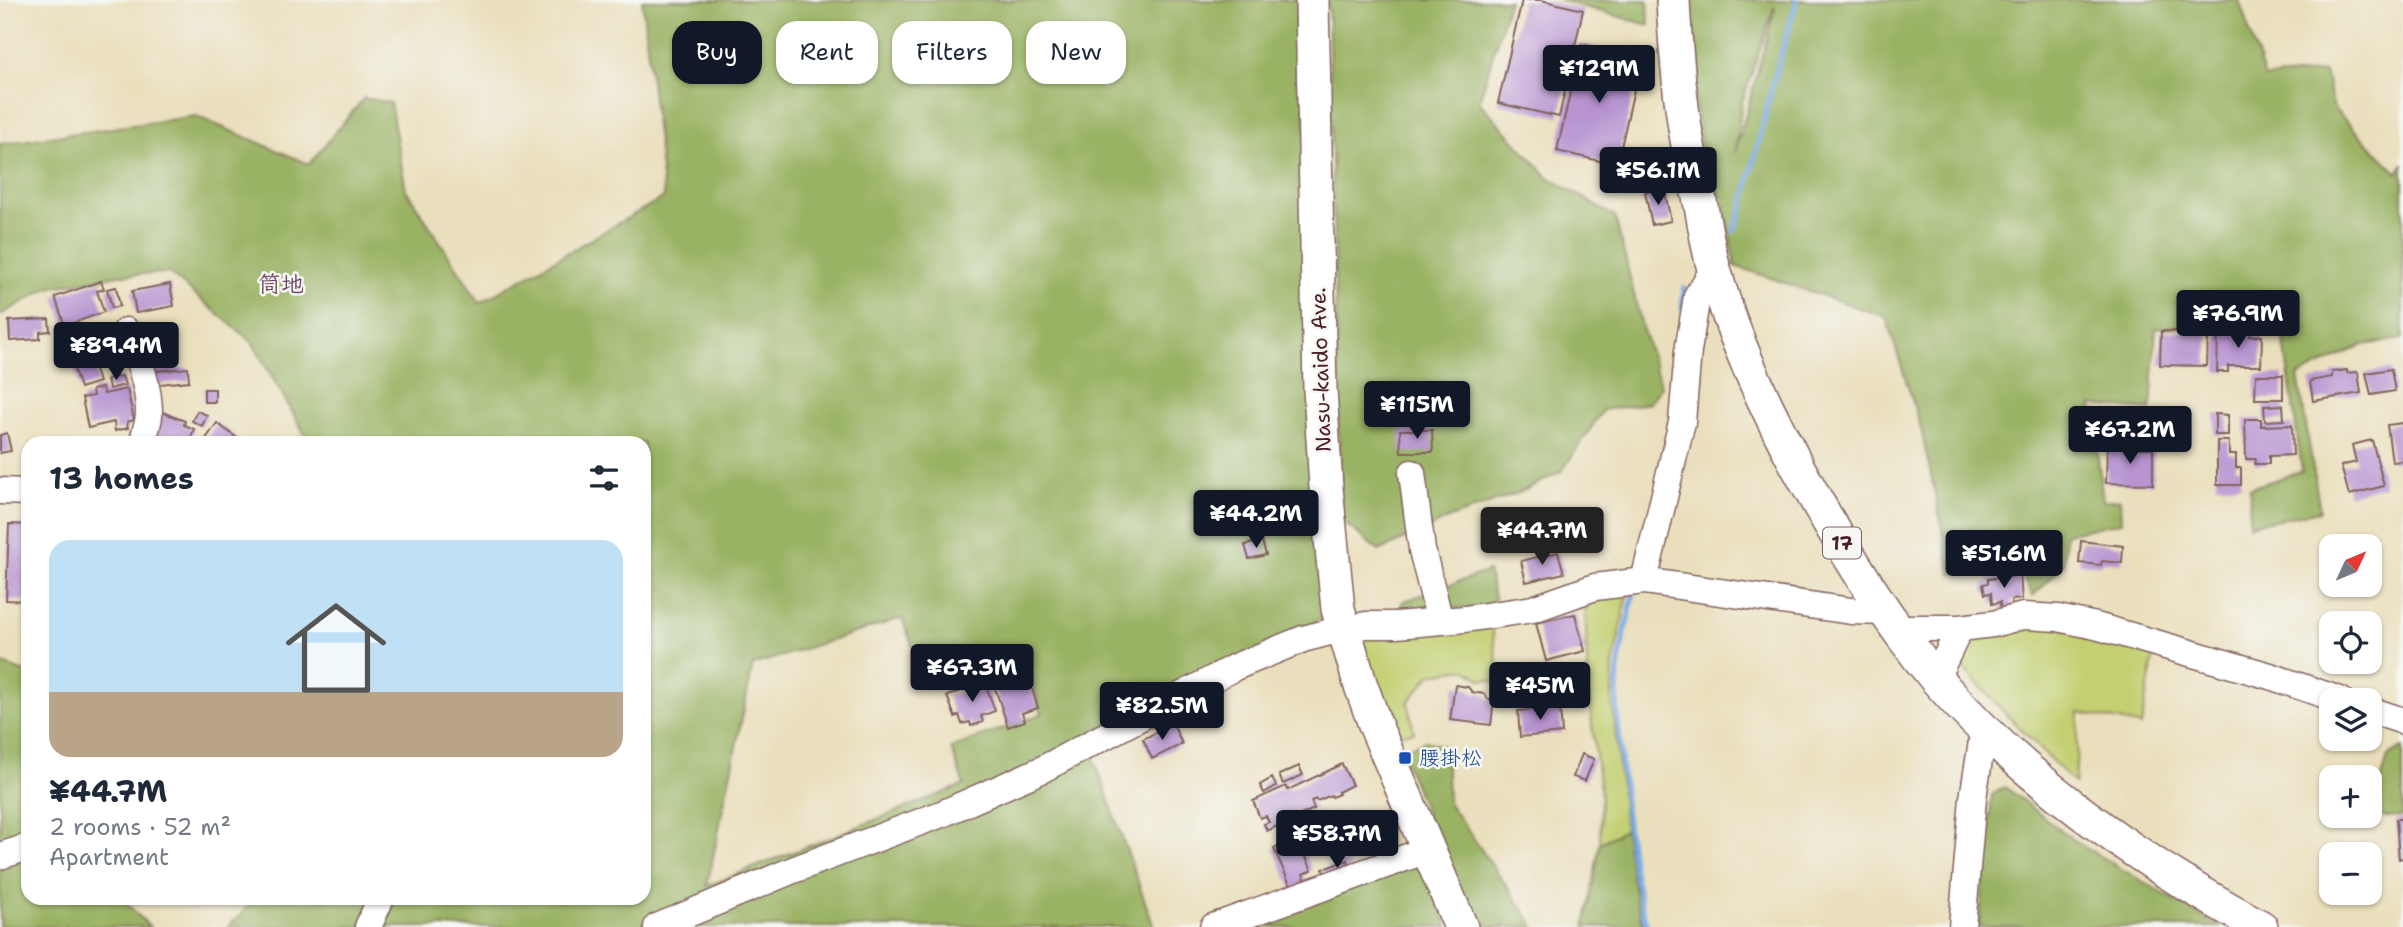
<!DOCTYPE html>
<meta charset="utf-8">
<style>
body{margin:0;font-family:"Shantell Sans","Klee One",sans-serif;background:#f2f2f3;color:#1f2937;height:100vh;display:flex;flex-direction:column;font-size:26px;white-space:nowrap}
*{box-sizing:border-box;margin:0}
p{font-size:23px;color:#747a83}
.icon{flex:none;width:38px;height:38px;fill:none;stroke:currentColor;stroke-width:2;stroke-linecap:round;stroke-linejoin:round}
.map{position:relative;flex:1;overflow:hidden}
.panel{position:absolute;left:21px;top:436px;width:630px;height:469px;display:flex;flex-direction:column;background:#fff;border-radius:21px;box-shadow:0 2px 5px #0004}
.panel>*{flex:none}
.hud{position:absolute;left:672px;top:21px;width:665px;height:63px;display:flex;gap:14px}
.needle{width:46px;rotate:46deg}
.buttons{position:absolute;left:2319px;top:534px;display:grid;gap:14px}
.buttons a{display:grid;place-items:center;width:63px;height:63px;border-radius:14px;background:#fff;box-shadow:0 2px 5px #0004;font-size:35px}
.price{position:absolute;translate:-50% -60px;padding:0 16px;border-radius:7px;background:#111827;color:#fff;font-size:23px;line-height:46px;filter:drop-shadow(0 2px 4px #0008)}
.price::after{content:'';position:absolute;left:50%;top:42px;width:21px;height:16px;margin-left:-10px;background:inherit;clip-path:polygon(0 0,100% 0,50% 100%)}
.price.on{background:#222;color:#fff}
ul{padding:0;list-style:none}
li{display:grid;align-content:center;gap:14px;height:371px;padding:0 28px}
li+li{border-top:2px solid #e0e1e3}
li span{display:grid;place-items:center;height:217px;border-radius:21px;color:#555}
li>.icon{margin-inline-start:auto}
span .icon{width:126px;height:126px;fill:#fffc;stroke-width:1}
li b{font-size:30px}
h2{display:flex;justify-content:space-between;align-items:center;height:84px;padding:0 28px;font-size:30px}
.pill{padding:0 24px;border-radius:21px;background:#fff;box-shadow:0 2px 5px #0004;font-size:24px;line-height:63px}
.pill.on{background:#111827;color:#fff}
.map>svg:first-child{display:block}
.green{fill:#c3cf71;stroke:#86774e;stroke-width:2}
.forest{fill:#9ab263;stroke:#726847;stroke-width:2;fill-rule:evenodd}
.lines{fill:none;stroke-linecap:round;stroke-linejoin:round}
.stream{stroke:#79aae4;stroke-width:5}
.building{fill:#b894d1}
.minor-casing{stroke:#82625e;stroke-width:29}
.major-casing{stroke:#82625e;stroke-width:36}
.minor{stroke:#fff;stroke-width:26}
.major{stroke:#fff;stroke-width:33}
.transit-dot{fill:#1a4fb4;stroke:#f6f6f2;stroke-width:2.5}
.labels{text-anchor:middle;stroke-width:5;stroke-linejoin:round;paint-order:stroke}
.shield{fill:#f6f6f2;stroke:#7e6067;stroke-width:2}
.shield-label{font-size:19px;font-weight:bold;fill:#4a1f2b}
.street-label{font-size:21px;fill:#4a1f2b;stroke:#f6f6f2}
.transit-label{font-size:21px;fill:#164399;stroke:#f6f6f2;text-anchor:start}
.neighbourhood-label{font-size:23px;font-weight:bold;fill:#704865;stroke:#f6f6f2}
</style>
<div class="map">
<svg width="2403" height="927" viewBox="0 0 2403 927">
<rect width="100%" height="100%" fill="#f6f6f2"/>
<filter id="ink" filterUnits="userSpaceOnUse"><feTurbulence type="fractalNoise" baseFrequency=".0143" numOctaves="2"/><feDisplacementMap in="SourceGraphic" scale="14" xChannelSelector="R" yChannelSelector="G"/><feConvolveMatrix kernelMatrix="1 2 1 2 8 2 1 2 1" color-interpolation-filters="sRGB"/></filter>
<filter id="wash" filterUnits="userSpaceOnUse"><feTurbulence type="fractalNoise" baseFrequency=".00686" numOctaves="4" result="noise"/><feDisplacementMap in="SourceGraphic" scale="28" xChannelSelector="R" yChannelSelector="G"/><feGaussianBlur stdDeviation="1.57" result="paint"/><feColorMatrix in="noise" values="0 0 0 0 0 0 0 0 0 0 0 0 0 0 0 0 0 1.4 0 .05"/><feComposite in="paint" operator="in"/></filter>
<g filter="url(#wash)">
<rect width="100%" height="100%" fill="#eadfbc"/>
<path class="green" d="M1628 592 1613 665 1612 698 1625 830 1600 843 1601 797 1588 691 1585 601Z
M1491 620 1500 682 1481 679 1465 669 1431 674 1408 702 1414 732 1394 735 1363 644V633Z
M2025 620 2155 649 2141 726 2079 712 2075 784 2003 711 1953 657 1964 634Z"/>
<path class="forest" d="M642 0H1301L1324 616 1311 625 1086 736 1154 927H228L256 898H644V443H310L252 342 169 273 119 275 48 288 0 315V144L196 116 309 164 364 98 390 103 406 190 480 303 664 197ZM902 618 920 666 985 649 1023 654 1042 714 951 748 964 785 707 886 753 665Z
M1328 0H1509L1479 102 1548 177 1615 217 1642 327 1661 386 1650 403 1603 410 1562 471 1521 492 1450 518 1379 551 1341 520Z
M1559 0H1648L1649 25Z
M1682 0H2239L2265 78 2325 72 2334 109 2398 173 2403 163V339L2363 345 2298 376 2320 511 2249 525 2250 488 2302 471 2278 298 2218 297 2213 326 2156 328 2151 410 2092 405 2103 501 2120 499 2121 522 2065 534 2064 564 2033 596 2019 568 1980 574H1952L1921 428 1886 317 1735 266 1723 198 1705 181ZM1774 7 1775 8 1735 154 1742 102Z
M1488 571 1496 606 1402 611V602Z
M0 663 28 673V898H121L150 927H0Z
M1426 741 1446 747 1448 802 1535 927H1470L1401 750Z
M2403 748V816L2371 818 2388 756Z
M2005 787 2076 842 2220 927H1979L1992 795Z
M1625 830 1636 900 1644 927H1585L1600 843Z
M1419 859 1448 927H1240Z"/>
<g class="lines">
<path class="stream" d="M1734 231 1743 206 1771 90 1797 0
M1682 309 1684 288
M1634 591C1629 617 1621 644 1618 671 1615 699 1619 728 1621 757 1625 814 1631 872 1647 927"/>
</g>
<g id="blocks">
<path class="building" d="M1522 0H1541L1583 10 1559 117 1498 103Z
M1581 44 1641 58 1617 165 1557 151Z
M1664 188 1671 221 1652 225 1645 192Z
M101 281 104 289 97 291 104 312 65 326 55 297Z
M170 284 174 306 136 313 132 291Z
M116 287 120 306 112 308 107 289Z
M2242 301 2266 303 2265 329 2222 326 2223 313 2241 314Z
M49 319 50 331 40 332V339L10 341 9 321Z
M2218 330 2250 331V336H2262L2261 366H2228V372H2217Z
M2161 331 2208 332 2207 366 2160 365Z
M86 342 99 382 80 388 67 348Z
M188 368 189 381 150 385 148 372Z
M2391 369 2395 391 2371 395 2366 373Z
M2347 370V373L2358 372 2361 393 2313 401 2310 381 2332 377V372Z
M2256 375H2283V399H2255Z
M122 376 125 385 109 389 107 379Z
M102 388 104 394 127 389 134 420 127 422 128 428 115 431 114 422 88 428 82 398 93 396 92 390Z
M204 389H215V402H204Z
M2283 405 2284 420 2265 421 2264 406Z
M197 411 207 415 202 426 192 421Z
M162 412 185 421 184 425 194 429 189 443H162L151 438Z
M2215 414 2228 415V435H2215Z
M2107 415 2123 416V437L2107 436Z
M2245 419H2261V426L2292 425 2293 455 2269 456V464H2255L2256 459H2246Z
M217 423 237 438 233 443H203Z
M2403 423V461L2392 462 2387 425Z
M1400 430H1432L1433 452H1401Z
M7 433 11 451 0 453V435Z
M2372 440 2384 486 2349 495 2341 466 2356 462 2352 445Z
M2217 441H2229V454H2236V468H2241V485H2217Z
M2107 447 2153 448V484L2106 483Z
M9 524 28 525V601L6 600Z
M1262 541 1266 555 1249 559 1245 545Z
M2081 541 2123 546 2122 563 2102 561 2101 565 2079 563Z
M1558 552 1564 573 1526 582 1521 561Z
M2020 575 2022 599 2011 600 2012 608 2001 610 2000 602 1992 604 1991 593 1985 594 1983 584 1988 583V579Z
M1575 614 1585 651 1546 661 1536 623Z
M1025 667 1038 708 1022 713 1025 721 1008 727 994 685 1003 682 1002 678 1007 676 1009 681 1015 678 1013 671Z
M985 683 995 711 981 716 983 722 971 726 970 722 962 724 959 715 955 717 947 696Z
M1455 685 1468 687 1472 692 1484 694 1488 699H1494L1491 725 1450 720Z
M1560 708 1562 733 1520 737 1518 711Z
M1173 724 1182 744 1152 759 1143 739Z
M1582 754 1594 759 1585 781 1573 777Z
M1342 764 1352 785 1338 792 1339 794 1332 797 1331 795 1317 801 1316 799 1311 801 1314 809 1267 831 1264 824 1269 822 1266 816 1260 818 1253 801 1286 786 1288 790Z
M1299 766 1303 775 1283 784 1279 775Z
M1272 778 1276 786 1264 793 1260 785Z
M2396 819H2403V858L2399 859Z
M1297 838 1312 870 1303 874 1307 882 1292 889 1274 849Z
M1348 860 1351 871 1327 879 1323 869Z"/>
</g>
</g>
<g filter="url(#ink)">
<use href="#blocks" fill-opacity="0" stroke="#82625e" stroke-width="2"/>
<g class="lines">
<g class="minor-casing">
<path id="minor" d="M126 331C138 354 150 389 149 416 148 425 144 434 143 443
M1412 473 1422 550 1440 621
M0 491 28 492
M1644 581 1682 422 1688 351 1697 296 1714 269
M1897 628H1960L1993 624 2023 616 2058 618 2096 626 2270 676 2340 700
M1936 678 1960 628
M2370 710 2403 721
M0 856 28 847
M368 927 381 898
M657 927 793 870 944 813 1041 770 1235 667 1303 639 1342 629 1366 625H1396L1465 619 1533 609 1595 587 1644 581 1851 611 1886 612
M1213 927 1427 850
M1962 927 1973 798 1984 729"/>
</g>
<g class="major-casing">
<path id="major" d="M1312 0 1320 389 1326 488 1338 609 1360 683 1376 727 1461 927
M1673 0C1675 40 1678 81 1684 121 1688 150 1695 178 1701 206 1705 227 1708 248 1714 269 1735 345 1772 422 1811 491 1848 556 1888 622 1936 679 2026 782 2141 862 2261 927"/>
</g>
<use href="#minor" class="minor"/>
<use href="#major" class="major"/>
</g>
</g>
<rect class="transit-dot" x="1398" y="751" width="14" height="14" rx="3.5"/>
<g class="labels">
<rect class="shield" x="1823" y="527.5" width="38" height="31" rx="5"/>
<g class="shield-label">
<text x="1842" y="550">17</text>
</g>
<g class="street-label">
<text transform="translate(1321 370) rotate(-92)" y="7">Nasu-kaido Ave.</text>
</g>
<g class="transit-label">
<text x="1419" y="765">腰掛松</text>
</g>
<g class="neighbourhood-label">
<text x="281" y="292">筒地</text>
</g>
</g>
</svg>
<div class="buttons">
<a><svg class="needle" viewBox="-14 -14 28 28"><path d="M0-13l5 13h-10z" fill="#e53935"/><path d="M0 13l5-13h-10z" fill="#747a83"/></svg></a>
<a><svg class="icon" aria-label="locate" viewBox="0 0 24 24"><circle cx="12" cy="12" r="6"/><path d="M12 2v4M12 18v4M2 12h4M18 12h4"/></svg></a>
<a><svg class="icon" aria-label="layers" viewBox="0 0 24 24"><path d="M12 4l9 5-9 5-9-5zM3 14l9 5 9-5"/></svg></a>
<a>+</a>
<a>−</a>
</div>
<b class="price" style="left:1599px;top:105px">¥129M</b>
<b class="price" style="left:1658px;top:207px">¥56.1M</b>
<b class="price" style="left:2238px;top:350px">¥76.9M</b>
<b class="price" style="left:116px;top:382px">¥89.4M</b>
<b class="price" style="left:1417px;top:441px">¥115M</b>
<b class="price" style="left:2130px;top:466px">¥67.2M</b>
<b class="price" style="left:1256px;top:550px">¥44.2M</b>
<b class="price on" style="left:1542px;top:567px">¥44.7M</b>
<b class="price" style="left:2004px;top:590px">¥51.6M</b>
<b class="price" style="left:972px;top:704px">¥67.3M</b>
<b class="price" style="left:1540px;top:722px">¥45M</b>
<b class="price" style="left:1162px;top:742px">¥82.5M</b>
<b class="price" style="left:1337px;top:870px">¥58.7M</b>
<div class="hud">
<a class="pill on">Buy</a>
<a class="pill">Rent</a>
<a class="pill">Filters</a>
<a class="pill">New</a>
</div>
<section class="panel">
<h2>13 homes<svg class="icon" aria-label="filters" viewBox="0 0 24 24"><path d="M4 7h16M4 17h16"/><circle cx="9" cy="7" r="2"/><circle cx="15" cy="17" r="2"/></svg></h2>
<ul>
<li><span style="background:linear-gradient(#bfe0f5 70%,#b9a48a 0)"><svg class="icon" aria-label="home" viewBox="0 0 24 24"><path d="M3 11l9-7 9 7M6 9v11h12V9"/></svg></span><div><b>¥44.7M</b><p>2 rooms · 52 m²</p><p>Apartment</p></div></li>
</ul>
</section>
</div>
